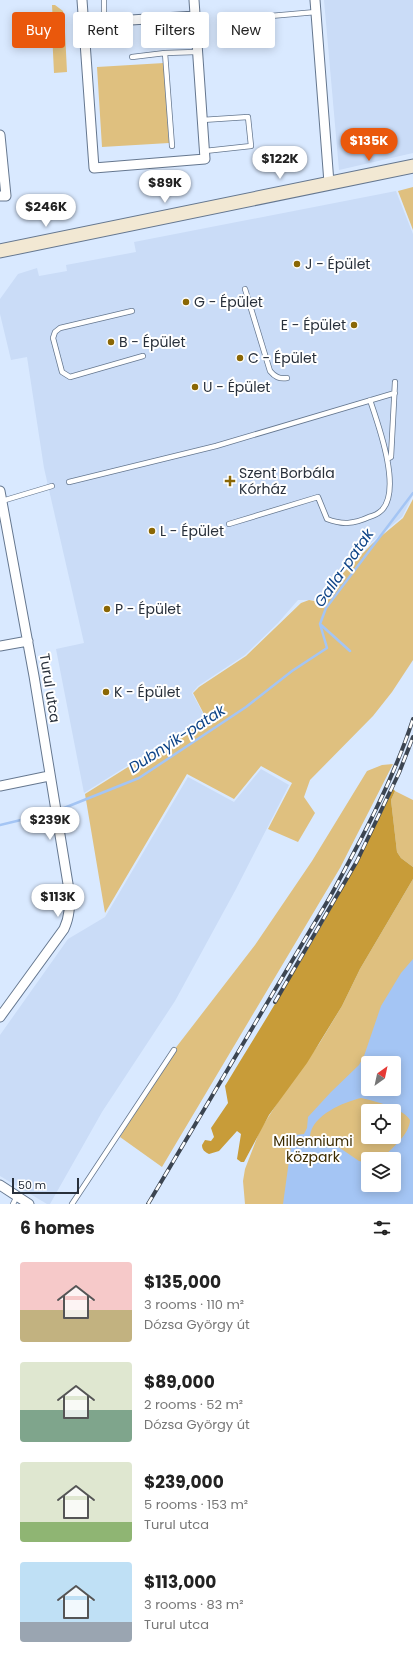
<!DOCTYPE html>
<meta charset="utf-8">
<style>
body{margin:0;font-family:Poppins,sans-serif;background:#f2f2f2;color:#222;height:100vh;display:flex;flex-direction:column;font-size:15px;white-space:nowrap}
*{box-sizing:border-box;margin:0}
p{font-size:13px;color:#767676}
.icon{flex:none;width:22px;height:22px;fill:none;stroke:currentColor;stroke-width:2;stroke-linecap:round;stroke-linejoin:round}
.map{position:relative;height:1204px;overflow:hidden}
.drawer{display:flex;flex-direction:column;background:#fff;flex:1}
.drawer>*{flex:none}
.guide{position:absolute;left:12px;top:12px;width:389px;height:36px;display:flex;gap:8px}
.needle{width:26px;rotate:33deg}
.tools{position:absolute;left:361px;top:1056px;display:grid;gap:8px}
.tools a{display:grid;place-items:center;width:40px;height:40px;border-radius:4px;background:#fff;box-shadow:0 2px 10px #0003;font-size:20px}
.scale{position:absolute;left:12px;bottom:10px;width:67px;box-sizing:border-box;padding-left:4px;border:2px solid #28303b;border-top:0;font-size:11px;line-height:14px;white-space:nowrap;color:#28303b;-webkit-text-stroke:3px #fff;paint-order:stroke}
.price{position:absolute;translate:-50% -34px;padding:0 9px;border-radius:14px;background:#fff;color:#222;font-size:13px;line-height:26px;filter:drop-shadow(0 1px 2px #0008)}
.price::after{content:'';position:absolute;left:50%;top:24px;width:12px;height:9px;margin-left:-6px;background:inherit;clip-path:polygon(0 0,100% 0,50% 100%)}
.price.on{background:#ea580c;color:#fff}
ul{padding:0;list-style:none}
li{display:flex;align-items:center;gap:12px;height:100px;padding:0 20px}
li span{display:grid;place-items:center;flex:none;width:112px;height:80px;border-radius:4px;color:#555}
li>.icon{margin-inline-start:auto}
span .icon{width:48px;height:48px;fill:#fffc;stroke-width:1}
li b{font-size:17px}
h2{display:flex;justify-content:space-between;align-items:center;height:48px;padding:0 20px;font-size:17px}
.tag{padding:0 14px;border-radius:4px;background:#fff;box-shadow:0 2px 10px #0003;font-size:14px;line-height:36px}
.tag.on{background:#ea580c;color:#fff}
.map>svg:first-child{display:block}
.built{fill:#cadcf7}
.green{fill:#dfc07f;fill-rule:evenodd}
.forest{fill:#c89c39}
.water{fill:#a4c5f4;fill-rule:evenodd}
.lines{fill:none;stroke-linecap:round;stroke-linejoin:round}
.stream{stroke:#a4c5f4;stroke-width:2.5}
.lane-casing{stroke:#65778f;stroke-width:6}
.street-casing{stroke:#65778f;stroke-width:11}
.secondary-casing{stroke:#65778f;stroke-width:15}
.lane{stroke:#fff;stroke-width:4.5}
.street{stroke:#fff;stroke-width:9}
.secondary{stroke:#f2e8d3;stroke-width:13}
.rail-casing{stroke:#3c4551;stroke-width:4}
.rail{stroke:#fff;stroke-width:2.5;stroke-dasharray:8;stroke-linecap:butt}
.poi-dot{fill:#8a6705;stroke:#fff;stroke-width:1.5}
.labels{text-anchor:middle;stroke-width:4;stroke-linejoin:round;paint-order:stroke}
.poi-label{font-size:14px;fill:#28303b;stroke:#fff;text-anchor:start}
.street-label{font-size:14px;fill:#28303b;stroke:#fff}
.park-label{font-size:14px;fill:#3d2c00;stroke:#fff}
.water-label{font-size:15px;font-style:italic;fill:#0e4487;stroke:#fff}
</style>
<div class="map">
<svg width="413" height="1204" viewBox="0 0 413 1204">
<rect width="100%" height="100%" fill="#d9e9ff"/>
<path class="built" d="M324 0H413V153L339 170Z
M396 191 413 234V495L402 517 372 542 342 572 327 596 319 600H298L278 623 245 655 198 686 192 693 205 717 84 793 56 649 84 643 44 468 27 357 11 360 0 314V299L18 274 37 268 39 276 67 271 66 265 136 252 134 242Z
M261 769 289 785 236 889 175 1001 102 1112 50 1204H47L0 1176V1035L68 939 105 917 188 777 234 802Z"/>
<path class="green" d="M52 5H55L63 11 64 24 53 25Z
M52 32H65L67 72 54 73Z
M164 63 169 143 102 147 97 67Z
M413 187V230L398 191Z
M413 499V660L392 692 373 716 310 780 304 797 315 813 298 842 268 829 292 783 261 766 234 799 187 774 105 913 85 794 206 718 193 693 199 687 246 656 301 603 309 600 320 602 328 597 343 573 373 543 403 518Z
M393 764 340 868 162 1167 120 1137 174 1050 255 945 312 861 367 771 382 765Z
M395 791 413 800V867L401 858 397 852 391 800Z
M413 879V1204H245L243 1181 245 1169 260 1130 285 1091 319 1044 342 1006 360 969ZM368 1063H394V1089H368ZM368 1111H394V1137H368ZM368 1159H394V1185H368Z"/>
<path class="forest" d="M393 789 395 791 391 800 397 852 401 858 413 867V879L360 969 342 1006 307 1063 269 1115 244 1162H241L237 1159 241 1134 237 1131 219 1151 209 1154C205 1152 202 1150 202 1145L205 1140 211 1141 214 1137 211 1128 228 1103 225 1086C284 989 345 893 393 789Z"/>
<path class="water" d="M413 959V1204H283L292 1139 295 1135 304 1134 307 1128 308 1117 331 1092 359 1065 364 1056 381 1006 401 973ZM368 1063H394V1089H368ZM361 1098C374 1101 403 1108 410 1120 410 1134 390 1151 380 1159H394V1185H368V1163L359 1161 337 1146 312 1139 310 1136C312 1115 344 1102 361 1098Z"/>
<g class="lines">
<path class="stream" d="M350 651 320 624 326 608 413 493
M59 810 139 778 246 707 292 671 327 648 320 624
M0 825 54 812"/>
<g class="lane-casing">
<path id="lane" d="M104 0V23
M259 17 316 12
M132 57 165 53
M202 120 248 117 251 146 205 151
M172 146 165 53 196 52
M245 289 270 371C275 377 279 379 287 378
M132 311 60 328 55 332 53 338 62 372 70 377 143 356
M387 459 391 457 395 382
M69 482 216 446 395 393
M2 501 52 486
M229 524 318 497 327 519C342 525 354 524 369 517 373 516 379 513 382 510 402 489 378 424 370 400
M13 1204 17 1196
M72 1204 174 1050"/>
</g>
<g class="street-casing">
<path id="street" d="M82 0 94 168 205 159 194 0
M315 0 329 183
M83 23 195 16
M0 135 6 196H0
M0 491 34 676 69 890C70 905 70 916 64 929L0 1017
M0 646 28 641
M0 786 49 776
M0 1185 29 1204"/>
</g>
<g class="secondary-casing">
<path id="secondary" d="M0 251 413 166"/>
</g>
<use href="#lane" class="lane"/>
<use href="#street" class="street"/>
<use href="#secondary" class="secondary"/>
<g class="rail-casing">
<path id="rail" d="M275 1002 357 861 399 773 413 737
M148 1204 330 897C361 840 393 781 413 719"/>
</g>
<use href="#rail" class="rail"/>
</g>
<g class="poi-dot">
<circle cx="297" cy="264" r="4"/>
<circle cx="186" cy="302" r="4"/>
<circle cx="354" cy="325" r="4"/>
<circle cx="111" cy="342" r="4"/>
<circle cx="240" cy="358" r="4"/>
<circle cx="195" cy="387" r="4"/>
<path d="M228 475h4v4h4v4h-4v4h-4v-4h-4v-4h4z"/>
<circle cx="152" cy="531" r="4"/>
<circle cx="107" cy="609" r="4"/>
<circle cx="106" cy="692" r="4"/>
</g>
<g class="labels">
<g class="poi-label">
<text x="305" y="269">J - Épület</text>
<text x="194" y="307">G - Épület</text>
<text x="346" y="330" text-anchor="end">E - Épület</text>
<text x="119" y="347">B - Épület</text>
<text x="248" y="363">C - Épület</text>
<text x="203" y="392">U - Épület</text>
<text x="239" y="478">Szent Borbála<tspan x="239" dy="16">Kórház</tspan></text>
<text x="160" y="536">L - Épület</text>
<text x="115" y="614">P - Épület</text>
<text x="114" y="697">K - Épület</text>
</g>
<g class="street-label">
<text transform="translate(50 688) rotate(81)" y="5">Turul utca</text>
</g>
<g class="park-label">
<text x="313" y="1146">Millenniumi<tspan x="313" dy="16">közpark</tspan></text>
</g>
<g class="water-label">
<text transform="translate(344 568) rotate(-55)" y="5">Galla-patak</text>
<text transform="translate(177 739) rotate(-33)" y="5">Dubnyik-patak</text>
</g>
</g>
</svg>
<div class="tools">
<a><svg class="needle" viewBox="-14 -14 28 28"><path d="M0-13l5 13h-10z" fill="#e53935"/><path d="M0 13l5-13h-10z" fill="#767676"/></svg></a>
<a><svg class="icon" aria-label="locate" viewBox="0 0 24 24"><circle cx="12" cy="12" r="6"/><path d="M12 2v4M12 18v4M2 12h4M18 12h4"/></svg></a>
<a><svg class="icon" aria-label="layers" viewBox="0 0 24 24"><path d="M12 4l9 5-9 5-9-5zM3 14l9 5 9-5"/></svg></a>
</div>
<div class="scale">50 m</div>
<b class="price on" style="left:369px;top:162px">$135K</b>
<b class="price" style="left:280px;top:180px">$122K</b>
<b class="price" style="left:165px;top:204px">$89K</b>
<b class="price" style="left:46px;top:228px">$246K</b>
<b class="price" style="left:50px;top:841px">$239K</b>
<b class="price" style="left:58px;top:918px">$113K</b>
<div class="guide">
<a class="tag on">Buy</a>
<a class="tag">Rent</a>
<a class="tag">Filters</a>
<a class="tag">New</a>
</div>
</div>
<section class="drawer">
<h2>6 homes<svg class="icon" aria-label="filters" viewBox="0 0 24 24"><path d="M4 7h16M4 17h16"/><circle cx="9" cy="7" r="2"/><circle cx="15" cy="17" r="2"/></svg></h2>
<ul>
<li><span style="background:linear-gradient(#f6c9c9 60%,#c2b280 0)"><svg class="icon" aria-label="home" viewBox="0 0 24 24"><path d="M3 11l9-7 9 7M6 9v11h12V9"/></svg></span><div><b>$135,000</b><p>3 rooms · 110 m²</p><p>Dózsa György út</p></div></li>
<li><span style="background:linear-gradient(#dfe7d0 60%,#7fa58c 0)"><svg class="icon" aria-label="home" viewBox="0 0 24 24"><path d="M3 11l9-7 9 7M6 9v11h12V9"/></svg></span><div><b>$89,000</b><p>2 rooms · 52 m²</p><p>Dózsa György út</p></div></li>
<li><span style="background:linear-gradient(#dfe7d0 75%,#8fb573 0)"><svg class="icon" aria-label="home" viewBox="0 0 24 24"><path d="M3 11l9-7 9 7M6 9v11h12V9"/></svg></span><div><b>$239,000</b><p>5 rooms · 153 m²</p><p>Turul utca</p></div></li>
<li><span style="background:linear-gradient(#bfe0f5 75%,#9aa5b1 0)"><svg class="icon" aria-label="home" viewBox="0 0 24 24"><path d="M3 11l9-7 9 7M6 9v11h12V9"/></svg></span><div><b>$113,000</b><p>3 rooms · 83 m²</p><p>Turul utca</p></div></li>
</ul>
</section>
